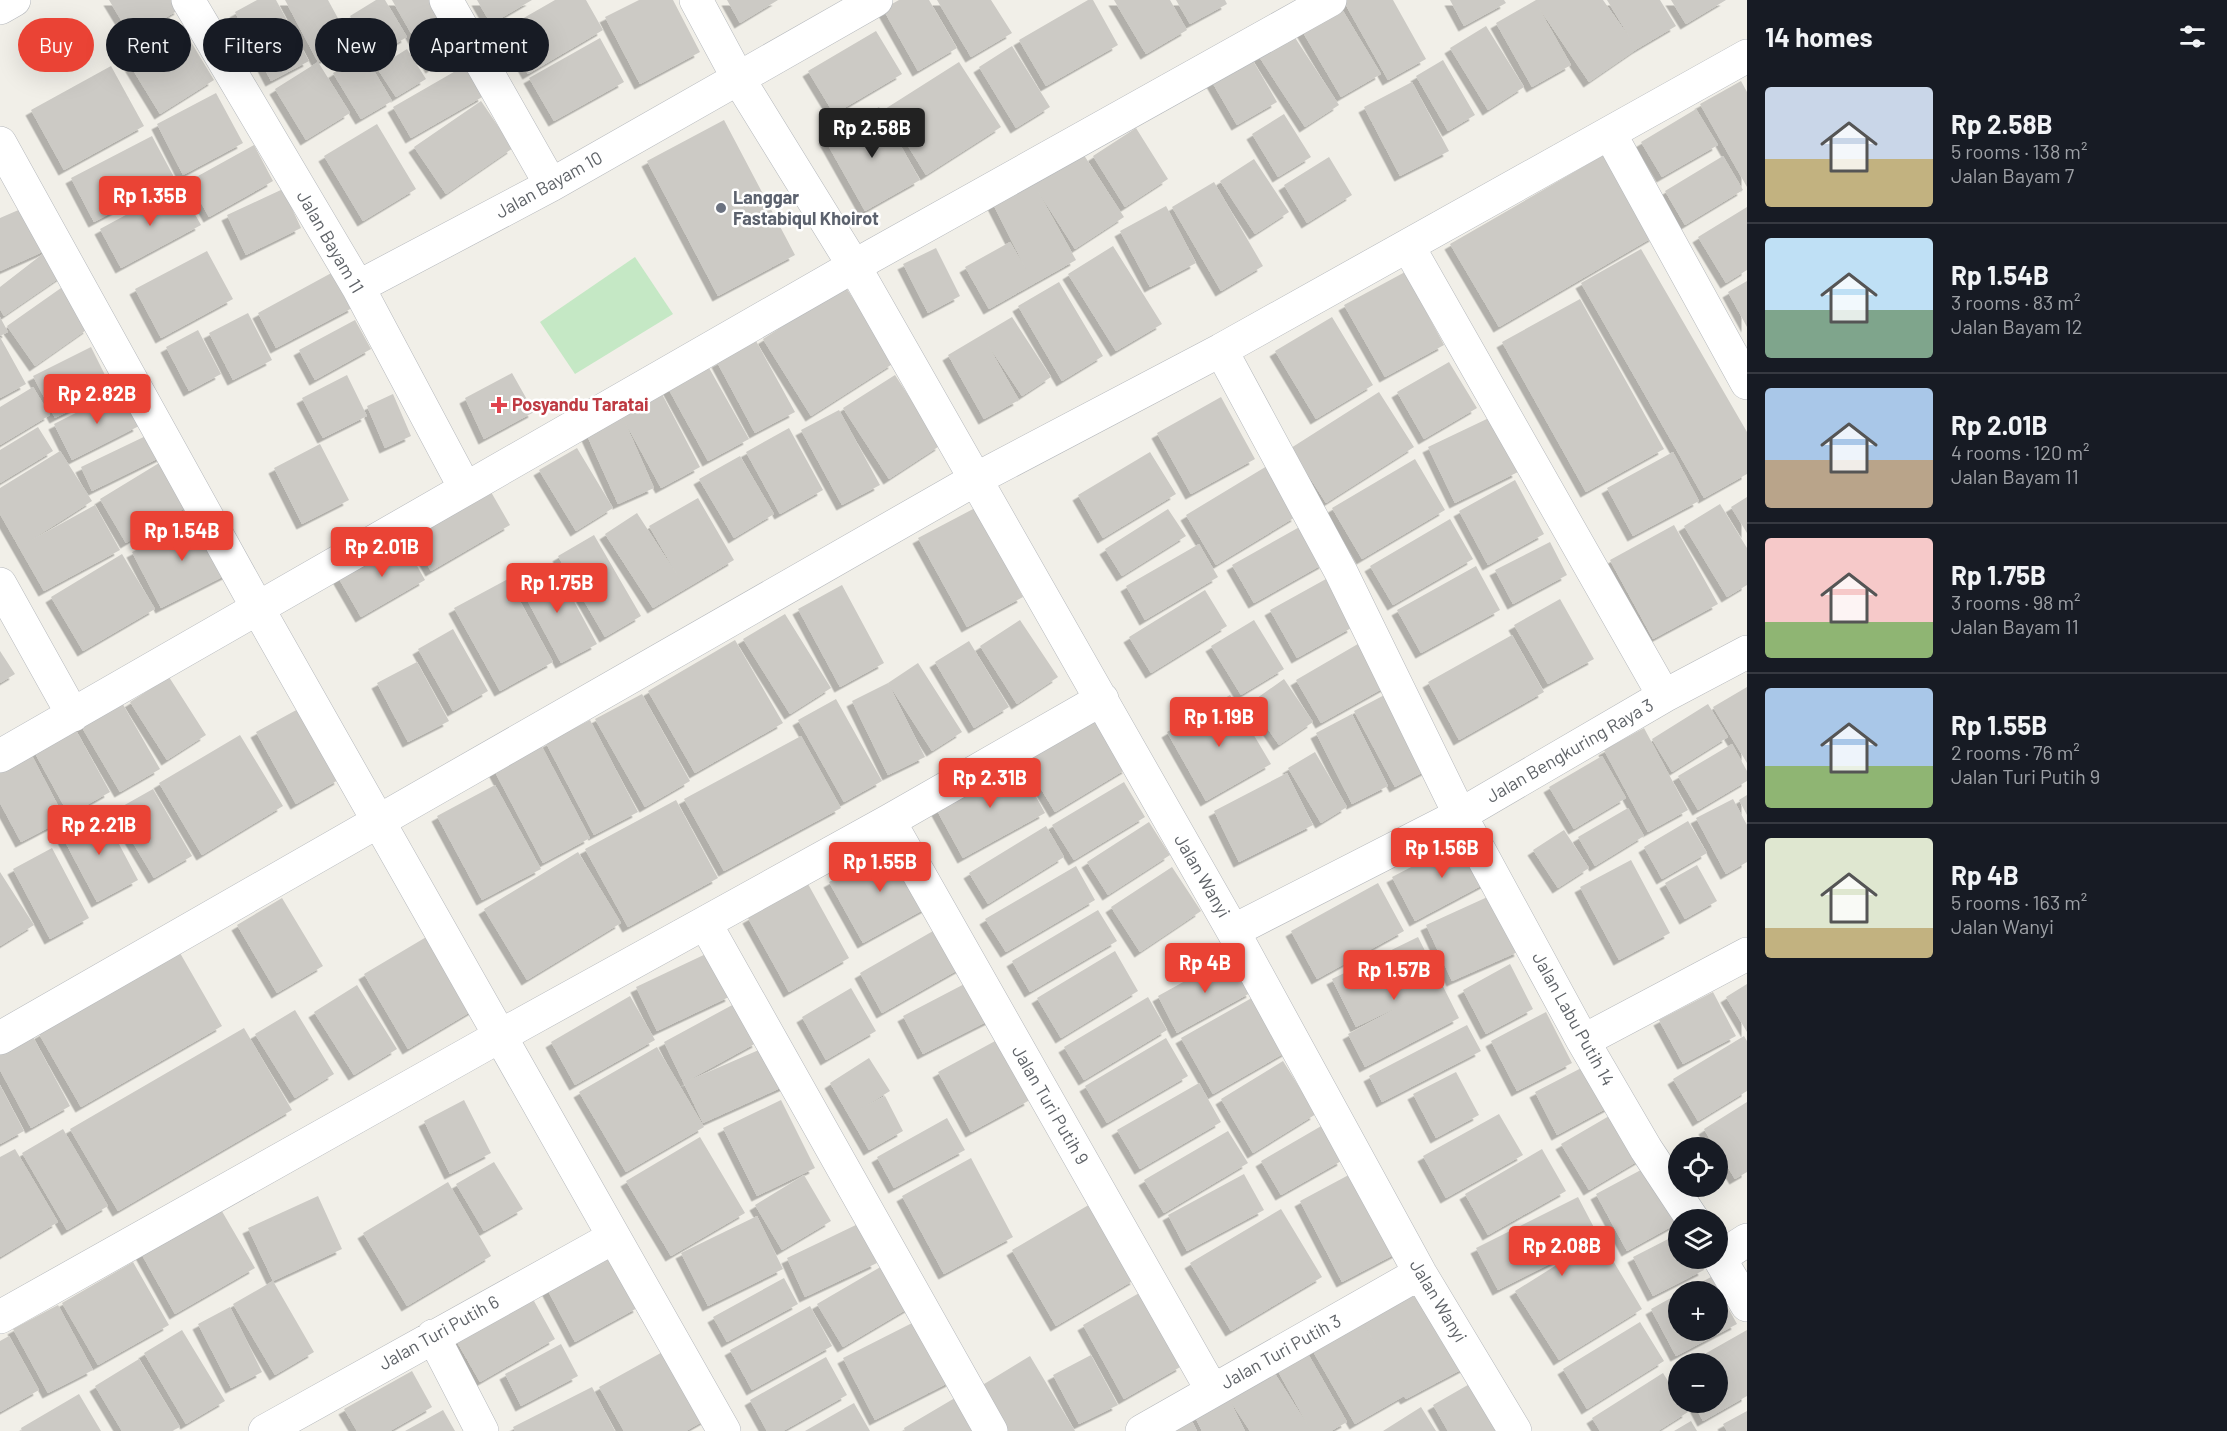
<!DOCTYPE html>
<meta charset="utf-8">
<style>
body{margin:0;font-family:Barlow,sans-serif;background:#20242c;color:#f1f3f6;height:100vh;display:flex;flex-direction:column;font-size:22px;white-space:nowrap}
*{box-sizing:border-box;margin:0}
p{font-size:20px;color:#9ea1a6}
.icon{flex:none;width:33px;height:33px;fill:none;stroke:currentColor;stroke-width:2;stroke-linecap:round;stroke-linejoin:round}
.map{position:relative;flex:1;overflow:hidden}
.side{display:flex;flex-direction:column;background:#171b24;width:480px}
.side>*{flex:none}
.banner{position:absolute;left:18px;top:18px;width:570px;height:54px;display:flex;gap:12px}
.buttons{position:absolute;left:1668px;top:1137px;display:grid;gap:12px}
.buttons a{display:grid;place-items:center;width:60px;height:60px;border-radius:50%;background:#171b24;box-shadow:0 6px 24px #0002;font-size:30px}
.price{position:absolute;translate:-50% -51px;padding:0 14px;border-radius:6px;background:#ea4335;color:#fff;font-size:20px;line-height:39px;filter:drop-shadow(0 2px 3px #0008)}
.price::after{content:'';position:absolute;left:50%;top:36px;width:18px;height:14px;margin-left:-9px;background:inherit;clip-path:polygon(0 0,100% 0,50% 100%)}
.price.selected{background:#222;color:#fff}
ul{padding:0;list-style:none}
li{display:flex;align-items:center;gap:18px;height:150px;padding:0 18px}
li+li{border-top:2px solid #363941}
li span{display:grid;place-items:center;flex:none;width:168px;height:120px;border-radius:6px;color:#555}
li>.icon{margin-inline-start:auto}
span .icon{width:72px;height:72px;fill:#fffc;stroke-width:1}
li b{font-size:26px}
h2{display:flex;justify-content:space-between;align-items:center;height:72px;padding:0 18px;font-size:26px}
.pill{padding:0 21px;border-radius:27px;background:#171b24;box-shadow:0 6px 24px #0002;font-size:21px;line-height:54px}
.pill.selected{background:#ea4335;color:#fff}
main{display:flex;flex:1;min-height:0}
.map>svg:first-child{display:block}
.green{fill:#c5e8c5}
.building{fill:#cccac5;filter:url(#shadow)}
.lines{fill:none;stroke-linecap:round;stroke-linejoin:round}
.minor-casing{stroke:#b5b8bc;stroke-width:34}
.minor{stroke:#fff;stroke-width:33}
.worship-dot{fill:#6b7280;stroke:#fff;stroke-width:2}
.health-dot{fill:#e0444e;stroke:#fff;stroke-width:2}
.labels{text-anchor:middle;stroke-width:5;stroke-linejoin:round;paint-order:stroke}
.street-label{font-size:18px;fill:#5f6368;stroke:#fff}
.worship-label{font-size:18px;font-weight:bold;fill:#5b616d;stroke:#fff;text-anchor:start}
.health-label{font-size:18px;font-weight:bold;fill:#be3a42;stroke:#fff;text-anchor:start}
</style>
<main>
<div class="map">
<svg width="1747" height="1431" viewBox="0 0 1747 1431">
<defs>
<filter id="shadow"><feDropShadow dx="-5.5" dy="5.5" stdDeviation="0" flood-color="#0004"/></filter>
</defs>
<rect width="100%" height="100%" fill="#f1efe8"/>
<path class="green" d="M635 257 673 314 575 374 540 322Z"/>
<path class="building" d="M109 0H174L180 9 132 38Z
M257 0H276L309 61 271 81 235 12Z
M285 0H328L352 44 318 62Z
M376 0H385L407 37 374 56 350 16Z
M392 0H438L465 47 431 68Z
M477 0H532L491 24Z
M555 0H586L603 30 528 74 503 30Z
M639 0H673L700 52 640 84 605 17Z
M727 0H778L740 23Z
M899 0H929L957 48 918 71 883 9Z
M937 0H991L1012 33 971 57Z
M1088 0H1093L1118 45 1046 86 1019 40Z
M1114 0H1170L1187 30 1146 54Z
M1176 0H1225L1227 4 1190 24Z
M1343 0H1393L1426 59 1388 80Z
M1450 0H1504L1506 3 1464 26Z
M1536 0H1603L1632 41 1607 0H1660L1676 26 1637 49 1589 82 1537 5 1571 65 1532 87 1496 23Z
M1671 0H1726L1686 24Z
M1340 6 1381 74 1341 97 1301 29Z
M1486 26 1524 87 1488 110 1450 48Z
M876 31 902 74 834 114 808 71Z
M185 32 214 80 160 114 130 65Z
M1292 33 1339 105 1305 127 1258 55Z
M600 38 624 82 554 121 529 78Z
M1012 46 1050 107 1016 128 979 67Z
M407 49 426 79 396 97 377 68Z
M1248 52 1277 102 1237 125 1208 75Z
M364 54 392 101 361 119 333 73Z
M1443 60 1475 115 1448 131 1416 76Z
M318 62 350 113 306 140 275 89Z
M959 62 1001 127 926 175 885 109Z
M466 65 484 96 411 138 393 107Z
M111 66 144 126 64 170 31 110Z
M1741 81 1747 92V187L1700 104Z
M1412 82 1449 151 1400 176 1364 107Z
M216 93 243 143 183 175 157 124Z
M481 101 513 148 446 194 414 147Z
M879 107 920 180 865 211 824 138Z
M1696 109 1718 145 1662 177 1641 142Z
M1284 114 1311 157 1278 177 1252 134Z
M724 120 795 255 718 296 647 161Z
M377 124 416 189 363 221 324 156Z
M1136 128 1168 179 1125 207 1093 156Z
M152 136 175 179 94 222 71 178Z
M254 145 273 181 209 217 189 181Z
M1080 149 1124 217 1075 249 1036 188 1076 260 989 309 965 267 1010 242 1026 269 992 202Z
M1607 153 1655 236 1499 327 1450 244Z
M1723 156 1743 190 1685 225 1665 191Z
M1329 157 1352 195 1307 223 1284 185Z
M1254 159 1289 212 1255 234 1220 181Z
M1214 182 1263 266 1221 291 1172 207Z
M179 186 201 225 121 268 100 229Z
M283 189 301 228 246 255 227 215Z
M30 205 68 272 4 316 0 309V287L49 249 0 271V218Z
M1166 206 1196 263 1150 287 1120 231Z
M1747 207V270L1726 283 1698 237Z
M1113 246 1162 324 1116 351 1068 274Z
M936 248 960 296 928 313 903 264Z
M1641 249 1747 432V474L1704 498 1581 283Z
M207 251 233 299 161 338 135 289Z
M335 271 354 307 276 348 258 313Z
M1405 272 1444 345 1385 377 1344 305Z
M1747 281V327L1728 292Z
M1059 282 1103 356 1062 381 1018 306Z
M845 286 894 363 811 416 763 339Z
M61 288 89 328 35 366 7 326Z
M1580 299 1664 449 1586 492 1502 342Z
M248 313 272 360 233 380 209 333Z
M0 317 8 332 0 336Z
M1012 317 1051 377 1022 396 986 342 1019 400 984 419 948 355Z
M1332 317 1373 385 1316 419 1275 351Z
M355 320 371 349 315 380 299 350Z
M198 330 221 374 189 391 166 347Z
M0 337 26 384 0 398Z
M756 341 795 412 755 433 717 362Z
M91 347 112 389 55 418 33 376Z
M1449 362 1477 408 1424 439 1397 392Z
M708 366 749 439 708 461 668 388Z
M512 373 534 412 484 439 465 398Z
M347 375 367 416 323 438 302 398Z
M895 375 941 445 889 479 843 408Z
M33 387 50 415 0 445V407Z
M121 390 139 426 72 460 54 424Z
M1379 392 1414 447 1326 503 1291 448Z
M393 394 411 436 385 448 367 406Z
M662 394 700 467 661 488 624 420 654 488 618 504 585 431Z
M1221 397 1255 459 1191 494 1157 433Z
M839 410 880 485 842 505 801 430Z
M1491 417 1518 472 1455 503 1428 447Z
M38 427 53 451 0 483V450Z
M789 428 823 490 780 514 746 452Z
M152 433 163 456 92 491 81 467Z
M320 444 349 500 302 524 274 468Z
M577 448 613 508 576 531 539 470Z
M60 451 92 501 28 542 95 505 120 550 44 591 0 514V488Z
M1150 452 1176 494 1103 538 1078 495Z
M1673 452 1699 501 1633 536 1607 488Z
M740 456 774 514 734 538 699 479Z
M1415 459 1445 510 1362 559 1332 508Z
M164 460 190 505 126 543 100 499Z
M1267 466 1297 516 1216 565 1186 515Z
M1515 480 1544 534 1488 565 1459 511Z
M491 492 510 525 431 571 412 538Z
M1747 497V533L1731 507Z
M698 498 734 560 653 608 605 534 637 513 679 578 649 526Z
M1720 504 1747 548V585L1727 597 1684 526Z
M975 508 1023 597 967 627 918 538Z
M1168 509 1186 536 1122 576 1105 549Z
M203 516 232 572 161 608 132 552Z
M1450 519 1473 559 1393 605 1370 566Z
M1303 525 1325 563 1254 603 1232 565Z
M1674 525 1718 604 1653 639 1610 560Z
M594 535 641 616 605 637 558 556Z
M402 539 425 580 361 617 338 577Z
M1550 542 1567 575 1513 604 1495 570Z
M1199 544 1218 577 1145 620 1126 586Z
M122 554 155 609 83 651 51 597Z
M554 564 597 644 561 663 518 583Z
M1476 566 1500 610 1421 653 1397 610Z
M508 579 553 662 500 691 454 608Z
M1326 579 1353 627 1297 658 1270 610Z
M842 585 884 663 840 687 798 609Z
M1205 590 1227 626 1151 673 1129 637Z
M1560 599 1594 659 1548 684 1514 625Z
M785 614 831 688 790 714 743 639Z
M1020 620 1058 677 1017 704 980 646Z
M1254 620 1284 669 1241 695 1211 646Z
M453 629 488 691 453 711 418 649Z
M1512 635 1544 692 1459 740 1428 682Z
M735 640 783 723 695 773 648 691Z
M969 641 1009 707 974 728 935 662Z
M1363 641 1389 685 1321 723 1296 680Z
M0 651 15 674 0 683Z
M417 662 449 721 408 742 377 683Z
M918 663 962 732 932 751 888 683Z
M169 677 206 735 167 760 130 702Z
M1284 679 1313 722 1279 745 1250 703Z
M888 683 925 757 888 775 852 701Z
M1747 687V763L1713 707Z
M1392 691 1433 767 1395 787 1354 711Z
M642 694 690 781 645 807 595 719Z
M1230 695 1271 764 1206 801 1167 732Z
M836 699 882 781 844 802 798 720Z
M121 701 160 769 120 792 80 724Z
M1708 704 1728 737 1672 772 1652 739Z
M300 708 340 779 296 804 256 732Z
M1094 710 1128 768 1055 812 1020 754Z
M1352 714 1388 786 1352 804 1316 733Z
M590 720 638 812 594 835 546 743Z
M72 723 110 792 69 815 31 746Z
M1644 728 1688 810 1648 832 1604 750Z
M240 735 283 806 202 855 159 783Z
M801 736 841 808 724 871 684 799Z
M1732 744 1747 771V781L1698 810 1678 776Z
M541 745 590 838 543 863 494 770Z
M29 750 65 819 21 842 0 803V766Z
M1315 752 1347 807 1321 823 1288 768Z
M1602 756 1626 798 1574 829 1549 787Z
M1016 760 1045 813 963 858 934 805Z
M1287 773 1313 825 1239 862 1214 811Z
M1124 782 1145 817 1074 860 1052 825Z
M495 785 541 869 482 900 437 816Z
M153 789 192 856 154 878 114 811Z
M1747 795V815L1739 800Z
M1733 799 1747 825V862L1726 874 1696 818Z
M676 800 718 878 628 927 585 849Z
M1628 808 1644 836 1595 866 1578 837Z
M101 810 138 880 97 902 60 832Z
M1688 821 1707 853 1662 879 1644 847Z
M1149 822 1170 855 1108 895 1087 862Z
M1046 826 1064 857 988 904 969 873Z
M1564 830 1589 868 1558 888 1533 850Z
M1469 837 1492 880 1415 921 1392 877Z
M898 844 932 905 863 943 829 882Z
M52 848 89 918 50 939 13 869Z
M578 852 621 923 527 980 484 909Z
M1631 860 1670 933 1619 960 1580 887Z
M1697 865 1717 901 1685 919 1665 883Z
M1076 866 1095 900 1006 952 985 919Z
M1172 867 1201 911 1140 952 1111 907Z
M0 872 34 925 0 946Z
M1378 883 1404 931 1317 979 1291 931Z
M808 884 849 958 789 992 748 918Z
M1494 894 1520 951 1452 981 1426 925Z
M282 898 323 966 277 993 237 925Z
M1098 910 1117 941 1030 992 1012 961Z
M940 927 963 967 882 1013 860 973Z
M433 933 477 1008 408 1049 364 974Z
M1418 937 1459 1018 1365 1067 1348 1034 1410 1001 1356 1027 1332 979Z
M1115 951 1138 991 1061 1038 1037 998Z
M710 952 731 996 657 1031 636 987Z
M180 953 222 1026 81 1107 39 1034Z
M1232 955 1252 992 1177 1033 1158 996Z
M1510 964 1533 1009 1486 1034 1463 990Z
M972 980 992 1019 923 1054 903 1016Z
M1747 984V1032L1726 997Z
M357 985 397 1049 354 1075 314 1012Z
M851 988 876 1031 826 1060 802 1017Z
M1713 992 1736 1036 1683 1064 1659 1020Z
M1257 995 1288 1051 1213 1094 1181 1038Z
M630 996 655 1040 575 1085 551 1042Z
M1148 997 1167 1030 1084 1080 1064 1047Z
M736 1003 758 1042 685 1082 768 1046 787 1085 703 1123 664 1042Z
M295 1010 334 1074 295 1098 255 1034Z
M1546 1012 1572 1063 1517 1091 1491 1041Z
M1467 1025 1481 1051 1382 1102 1369 1076Z
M244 1028 292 1110 118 1211 70 1129Z
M32 1035 70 1106 31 1128 0 1070V1052Z
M1744 1036 1747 1041V1091L1698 1121 1673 1079Z
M1166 1038 1188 1076 1107 1123 1085 1086Z
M997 1040 1030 1100 971 1132 938 1072Z
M657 1047 704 1127 626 1172 579 1092Z
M869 1058 890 1091 860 1109 885 1096 903 1131 869 1150 830 1083Z
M1283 1061 1316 1114 1253 1153 1221 1099Z
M1589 1064 1611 1106 1557 1135 1535 1092Z
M1456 1072 1479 1115 1436 1138 1413 1094Z
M1199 1083 1221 1122 1140 1169 1117 1130Z
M0 1085 24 1131 0 1144Z
M464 1100 491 1153 450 1174 424 1121Z
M781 1100 815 1168 757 1196 723 1128Z
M1747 1102V1172L1735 1179 1718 1151V1148H1715L1704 1129Z
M1616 1112 1643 1158 1589 1190 1561 1144Z
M1499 1114 1523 1155 1446 1198 1423 1156Z
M947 1118 965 1150 894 1188 877 1157Z
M1323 1125 1343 1160 1281 1195 1261 1161Z
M63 1129 108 1206 67 1230 22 1153Z
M1228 1131 1248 1163 1164 1213 1144 1180Z
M700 1137 745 1213 671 1256 626 1181Z
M15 1149 58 1222 0 1257V1157Z
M1542 1149 1566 1191 1488 1235 1465 1194Z
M971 1158 1013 1237 944 1274 902 1196Z
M494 1162 523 1209 484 1231 456 1184Z
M1652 1164 1678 1223 1627 1251 1596 1194Z
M1358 1170 1401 1251 1342 1282 1300 1201Z
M1244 1174 1264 1210 1187 1251 1168 1215Z
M804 1175 831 1221 782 1250 755 1205Z
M448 1182 491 1256 407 1306 363 1233Z
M318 1196 342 1249 273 1281 248 1228Z
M1578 1197 1600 1239 1642 1309 1559 1360 1515 1291 1595 1241 1498 1290 1476 1248Z
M216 1201 255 1268 175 1314 137 1246Z
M1092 1203 1136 1279 1056 1326 1012 1250Z
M1281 1209 1322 1277 1231 1331 1190 1263Z
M757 1216 783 1269 708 1306 681 1253Z
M858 1224 877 1263 805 1297 787 1258Z
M1678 1234V1258H1698L1704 1270 1653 1296 1633 1257Z
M608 1250 639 1307 575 1342 545 1285Z
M133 1262 169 1325 98 1365 62 1303Z
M889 1262 914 1305 843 1347 817 1304Z
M1421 1277 1470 1365 1406 1399 1404 1396 1355 1424 1307 1341 1357 1313 1379 1351 1358 1312Z
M1711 1277 1737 1324 1676 1356 1651 1309 1678 1294V1330H1718V1292H1683Z
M784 1278 798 1304 727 1342 713 1317Z
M273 1281 314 1352 275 1375 233 1304Z
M529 1292 555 1339 480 1382 453 1335Z
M1141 1292 1182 1366 1124 1399 1083 1325Z
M58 1305 93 1370 48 1393 13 1329Z
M810 1306 832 1346 752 1390 730 1350Z
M230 1307 262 1372 231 1388 198 1324Z
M920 1319 952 1381 875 1420 843 1358Z
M1640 1322 1664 1361 1587 1409 1563 1369Z
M182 1330 225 1401 186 1424 144 1353Z
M1747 1330V1396L1703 1421 1693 1402H1718V1364H1687Z
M9 1336 39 1390 0 1412V1341Z
M561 1344 578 1376 521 1406 505 1374Z
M1304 1347 1347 1422 1331 1431H1250L1229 1399 1245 1431H1202L1193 1413 1272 1369 1310 1429 1274 1364Z
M668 1349 707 1419 686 1431H624L599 1387Z
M1091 1355 1118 1405 1079 1424 1053 1375Z
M1030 1356 1075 1431H994L971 1392Z
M826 1357 847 1395 783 1431H767L750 1400Z
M139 1359 180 1427 172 1431H122L95 1386Z
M412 1371 432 1407 390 1431H357L344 1409Z
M1663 1373 1678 1397V1402H1682L1688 1412 1658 1431H1600L1592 1418Z
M1473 1382 1502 1431H1448L1433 1405Z
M592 1387 615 1431H515L513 1427Z
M965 1392 987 1431H905L904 1428Z
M79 1394 101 1431H22L21 1428Z
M854 1403 870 1431H805Z
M1421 1407 1436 1431H1383Z
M443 1410 455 1431H405Z
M1747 1411V1431H1727L1723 1424Z
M1191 1419 1197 1431H1168Z
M1691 1421 1697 1431H1674Z"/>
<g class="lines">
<g class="minor-casing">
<path id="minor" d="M188 0 358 287 465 488
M446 0 551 185
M696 0 738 78 854 266 1233 931 1420 1273 1515 1431
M0 8 14 0
M1610 134 1747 383
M0 143 257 607 724 1431
M1408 246 1664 696
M358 287 551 185 876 0
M1221 350 1341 572 1460 815 1583 1041 1646 1149 1693 1220
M0 584 73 715
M0 756 854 266 1330 0
M889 821 1212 1390
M705 923 991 1431
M1233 931 1460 815 1664 696 1747 652
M0 1038 976 479 1221 350 1747 56
M1583 1041 1747 954
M1718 1256 1747 1305
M1719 1258 1747 1240
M0 1317 500 1036 889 821 1102 699
M433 1336 482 1431
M265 1431 614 1237
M1142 1431 1420 1273"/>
</g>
<use href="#minor" class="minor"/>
</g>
<circle class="worship-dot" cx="721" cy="208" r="6"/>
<path class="health-dot" d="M496 396h6v6h6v6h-6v6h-6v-6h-6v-6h6z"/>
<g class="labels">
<g class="street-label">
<text transform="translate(549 185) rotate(-29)" y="6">Jalan Bayam 10</text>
<text transform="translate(330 242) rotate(60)" y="6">Jalan Bayam 11</text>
<text transform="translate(1570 751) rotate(-30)" y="6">Jalan Bengkuring Raya 3</text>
<text transform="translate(1202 876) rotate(60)" y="6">Jalan Wanyi</text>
<text transform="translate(1573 1019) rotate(61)" y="6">Jalan Labu Putih 14</text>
<text transform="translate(1050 1105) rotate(60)" y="6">Jalan Turi Putih 9</text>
<text transform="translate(1438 1301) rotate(59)" y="6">Jalan Wanyi</text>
<text transform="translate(439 1333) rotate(-29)" y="6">Jalan Turi Putih 6</text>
<text transform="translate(1281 1352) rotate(-29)" y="6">Jalan Turi Putih 3</text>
</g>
<g class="worship-label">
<text x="733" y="204">Langgar<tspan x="733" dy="21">Fastabiqul Khoirot</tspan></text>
</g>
<g class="health-label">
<text x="512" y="411">Posyandu Taratai</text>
</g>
</g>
</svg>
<div class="buttons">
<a><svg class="icon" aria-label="locate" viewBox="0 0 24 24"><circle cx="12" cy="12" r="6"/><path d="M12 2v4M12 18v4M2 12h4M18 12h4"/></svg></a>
<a><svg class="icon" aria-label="layers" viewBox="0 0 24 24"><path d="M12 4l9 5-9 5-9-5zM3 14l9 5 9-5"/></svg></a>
<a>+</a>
<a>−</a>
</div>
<b class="price selected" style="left:872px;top:159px">Rp 2.58B</b>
<b class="price" style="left:150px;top:227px">Rp 1.35B</b>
<b class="price" style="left:97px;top:425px">Rp 2.82B</b>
<b class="price" style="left:182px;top:562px">Rp 1.54B</b>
<b class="price" style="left:382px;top:578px">Rp 2.01B</b>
<b class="price" style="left:557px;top:614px">Rp 1.75B</b>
<b class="price" style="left:1219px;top:748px">Rp 1.19B</b>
<b class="price" style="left:990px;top:809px">Rp 2.31B</b>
<b class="price" style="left:99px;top:856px">Rp 2.21B</b>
<b class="price" style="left:1442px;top:879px">Rp 1.56B</b>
<b class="price" style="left:880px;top:893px">Rp 1.55B</b>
<b class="price" style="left:1205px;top:994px">Rp 4B</b>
<b class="price" style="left:1394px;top:1001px">Rp 1.57B</b>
<b class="price" style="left:1562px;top:1277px">Rp 2.08B</b>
<div class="banner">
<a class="pill selected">Buy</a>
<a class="pill">Rent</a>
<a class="pill">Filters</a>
<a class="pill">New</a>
<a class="pill">Apartment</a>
</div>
</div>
<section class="side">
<h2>14 homes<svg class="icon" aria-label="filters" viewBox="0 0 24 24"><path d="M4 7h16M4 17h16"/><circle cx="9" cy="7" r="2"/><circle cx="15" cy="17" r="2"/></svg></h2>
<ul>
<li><span style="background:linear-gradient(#c9d6e8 60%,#c2b280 0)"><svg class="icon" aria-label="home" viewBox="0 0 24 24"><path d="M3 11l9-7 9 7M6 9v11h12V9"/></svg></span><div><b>Rp 2.58B</b><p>5 rooms · 138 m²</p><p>Jalan Bayam 7</p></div></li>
<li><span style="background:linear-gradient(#bfe0f5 60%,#7fa58c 0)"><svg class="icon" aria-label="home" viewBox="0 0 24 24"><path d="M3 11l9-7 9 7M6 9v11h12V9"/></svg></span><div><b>Rp 1.54B</b><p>3 rooms · 83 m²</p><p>Jalan Bayam 12</p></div></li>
<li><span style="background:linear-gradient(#a9c7e8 60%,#b9a48a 0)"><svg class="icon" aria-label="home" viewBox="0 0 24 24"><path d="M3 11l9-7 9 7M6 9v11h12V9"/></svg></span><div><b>Rp 2.01B</b><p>4 rooms · 120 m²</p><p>Jalan Bayam 11</p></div></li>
<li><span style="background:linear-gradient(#f6c9c9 70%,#8fb573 0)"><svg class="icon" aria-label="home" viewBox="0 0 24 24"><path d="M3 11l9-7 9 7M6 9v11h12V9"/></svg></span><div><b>Rp 1.75B</b><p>3 rooms · 98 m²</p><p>Jalan Bayam 11</p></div></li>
<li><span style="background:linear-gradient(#a9c7e8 65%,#8fb573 0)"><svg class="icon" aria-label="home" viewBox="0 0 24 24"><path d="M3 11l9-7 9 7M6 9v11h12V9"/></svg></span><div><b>Rp 1.55B</b><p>2 rooms · 76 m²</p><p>Jalan Turi Putih 9</p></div></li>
<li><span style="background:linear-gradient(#dfe7d0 75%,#c2b280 0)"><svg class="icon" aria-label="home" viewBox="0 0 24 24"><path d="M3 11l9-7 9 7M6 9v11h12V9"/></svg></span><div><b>Rp 4B</b><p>5 rooms · 163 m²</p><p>Jalan Wanyi</p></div></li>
</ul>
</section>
</main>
